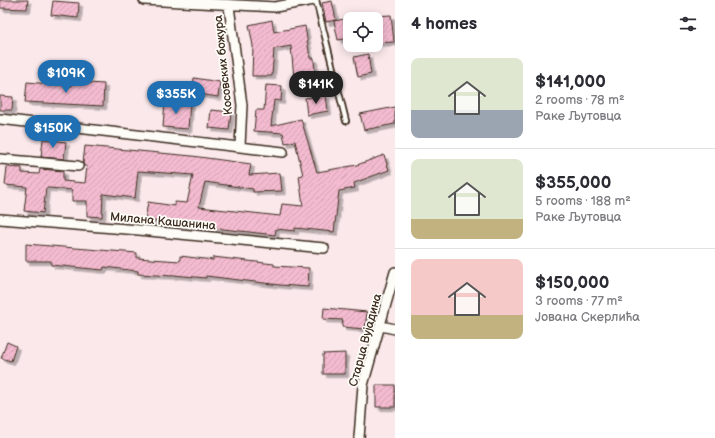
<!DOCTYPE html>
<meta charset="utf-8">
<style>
body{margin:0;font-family:"Balsamiq Sans",sans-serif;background:#f7f7f7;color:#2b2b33;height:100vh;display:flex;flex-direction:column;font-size:15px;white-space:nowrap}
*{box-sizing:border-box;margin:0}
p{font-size:13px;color:#7c7c81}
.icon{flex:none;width:22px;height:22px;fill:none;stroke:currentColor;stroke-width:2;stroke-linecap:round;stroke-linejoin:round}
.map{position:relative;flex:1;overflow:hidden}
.drawer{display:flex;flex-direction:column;background:#fff;width:320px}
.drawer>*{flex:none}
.controls{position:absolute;left:343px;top:12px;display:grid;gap:8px}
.controls a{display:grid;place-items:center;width:40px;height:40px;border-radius:8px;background:#fff;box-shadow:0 2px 10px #0003;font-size:20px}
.price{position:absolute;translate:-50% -34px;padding:0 9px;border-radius:14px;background:#1f6fb2;color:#fff;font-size:13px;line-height:26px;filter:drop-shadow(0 1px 2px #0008)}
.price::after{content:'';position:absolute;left:50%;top:24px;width:12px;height:9px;margin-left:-6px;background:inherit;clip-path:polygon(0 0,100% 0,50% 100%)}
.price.current{background:#222;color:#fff}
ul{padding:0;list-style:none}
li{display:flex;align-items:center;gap:12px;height:100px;padding:0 16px}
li+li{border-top:1px solid #e1e1e2}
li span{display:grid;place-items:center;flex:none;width:112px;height:80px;border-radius:8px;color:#555}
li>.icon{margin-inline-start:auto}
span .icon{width:48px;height:48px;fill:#fffc;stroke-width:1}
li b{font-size:17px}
h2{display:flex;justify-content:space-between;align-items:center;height:48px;padding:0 16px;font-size:17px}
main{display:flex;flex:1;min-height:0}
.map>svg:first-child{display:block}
.building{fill:url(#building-hatch);stroke:#3b2a1e;filter:url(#shadow)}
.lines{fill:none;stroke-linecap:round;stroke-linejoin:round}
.service-casing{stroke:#3b2a1e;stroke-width:8}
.minor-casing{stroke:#3b2a1e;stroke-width:12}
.service{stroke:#fdfcf7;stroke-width:4.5}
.minor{stroke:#fdfcf7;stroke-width:9}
.labels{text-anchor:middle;stroke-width:3.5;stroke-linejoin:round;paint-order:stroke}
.street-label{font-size:12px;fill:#3b2a1e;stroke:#fdfcf7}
</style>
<main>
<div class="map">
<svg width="395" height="438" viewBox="0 0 395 438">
<defs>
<pattern id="building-hatch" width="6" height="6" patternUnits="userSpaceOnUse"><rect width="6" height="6" fill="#f4bbd0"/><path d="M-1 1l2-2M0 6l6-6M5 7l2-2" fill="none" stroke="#d2a1b2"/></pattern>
<filter id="shadow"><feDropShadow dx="3.5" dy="3.5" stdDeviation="0" flood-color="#0004"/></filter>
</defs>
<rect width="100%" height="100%" fill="#fae8eb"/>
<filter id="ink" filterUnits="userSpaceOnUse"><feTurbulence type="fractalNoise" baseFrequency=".025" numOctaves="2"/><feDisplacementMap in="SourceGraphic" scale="8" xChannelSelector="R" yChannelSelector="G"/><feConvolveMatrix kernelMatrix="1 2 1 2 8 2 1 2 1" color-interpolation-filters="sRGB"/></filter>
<g filter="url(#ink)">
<path class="building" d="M0 0H28L27 9 0 8Z
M53 1 79 3 78 18 51 15Z
M332 1 336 20 326 22 322 3Z
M391 15 394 42 376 43V16Z
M350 18V38L338 40 334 21Z
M272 20 274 32 305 26 310 58H314L315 76 294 78 291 46 274 49 272 76H252L253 46 249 25Z
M368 54 371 74 358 77 354 57Z
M194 78 220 82 218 97 192 93Z
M27 82 72 86V82L104 84 103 106 25 102Z
M266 85 282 86 281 101 274 100 271 126 301 119 317 172 357 165 384 155 389 170 354 183 355 188 339 191 334 232 295 228V231L276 229 275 235 145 220 148 202 175 206V202L187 203 193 175 138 171 135 198 103 194 102 217 87 216V201H72V190L49 188H46L43 213 24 211 27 187 5 185 7 167 22 168V173L39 174 40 169 63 171V181L85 183 87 166H84L83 163 85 146 192 156 251 164 249 175 280 173 282 191 253 192V189L205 182 199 207 280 216 282 204 303 206 299 176 303 175 295 141 285 143 283 133 254 131 256 110H264Z
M326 95 328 111 307 115 305 98Z
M0 96 13 97 12 110H0Z
M165 101 190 103 188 129 163 127Z
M395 107V124L364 130 360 114Z
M211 110 231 112 229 130 209 128Z
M43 139 66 142 64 159 41 157Z
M26 244 137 253V258L180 261V256L213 260V257L274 264V266L309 268 308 287 280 285 206 276V278L173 275V276L138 274V271L104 267 103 270 51 265V261H26Z
M324 308 367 312 365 329 342 327 343 320 323 319Z
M7 342 16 346 11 361 1 358Z
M345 353V374H323V354Z
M376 385H395V407H376Z"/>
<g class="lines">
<g class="service-casing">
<path id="service" d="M316 0 346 121"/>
</g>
<g class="minor-casing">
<path id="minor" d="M144 0 275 7 314 0
M229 6 242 105 240 146
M0 119 283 152
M0 159 78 166
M0 219 139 230 324 248
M381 326 395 329
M359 438 363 385 395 272"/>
</g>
<use href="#service" class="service"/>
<use href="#minor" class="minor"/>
</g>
</g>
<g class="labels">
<g class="street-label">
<text transform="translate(223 65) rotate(-96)" y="4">Косовских божура</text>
<text transform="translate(163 221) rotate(5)" y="4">Милана Кашанина</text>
<text transform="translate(365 340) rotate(-75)" y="4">Старца Вујадина</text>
</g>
</g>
</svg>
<div class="controls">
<a><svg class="icon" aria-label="locate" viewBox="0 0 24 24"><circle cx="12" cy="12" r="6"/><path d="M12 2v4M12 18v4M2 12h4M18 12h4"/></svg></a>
</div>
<b class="price" style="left:66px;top:94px">$109K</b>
<b class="price current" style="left:316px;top:105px">$141K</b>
<b class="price" style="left:176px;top:115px">$355K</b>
<b class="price" style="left:53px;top:149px">$150K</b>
</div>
<section class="drawer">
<h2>4 homes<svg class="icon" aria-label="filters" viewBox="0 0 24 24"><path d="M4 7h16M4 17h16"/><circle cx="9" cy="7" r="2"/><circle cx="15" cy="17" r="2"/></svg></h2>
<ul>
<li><span style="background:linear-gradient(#dfe7d0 65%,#9aa5b1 0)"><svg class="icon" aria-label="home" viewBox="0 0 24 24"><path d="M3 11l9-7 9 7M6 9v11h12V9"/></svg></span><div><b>$141,000</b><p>2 rooms · 78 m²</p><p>Раке Љутовца</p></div></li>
<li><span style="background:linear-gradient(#dfe7d0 75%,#c2b280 0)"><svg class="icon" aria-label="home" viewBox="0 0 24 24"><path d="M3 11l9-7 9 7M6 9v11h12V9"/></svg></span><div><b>$355,000</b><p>5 rooms · 188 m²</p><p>Раке Љутовца</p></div></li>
<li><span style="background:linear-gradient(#f6c9c9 70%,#c2b280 0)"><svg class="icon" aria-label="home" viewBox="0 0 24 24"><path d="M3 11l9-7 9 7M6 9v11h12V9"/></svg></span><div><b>$150,000</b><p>3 rooms · 77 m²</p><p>Јована Скерлића</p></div></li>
</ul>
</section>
</main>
